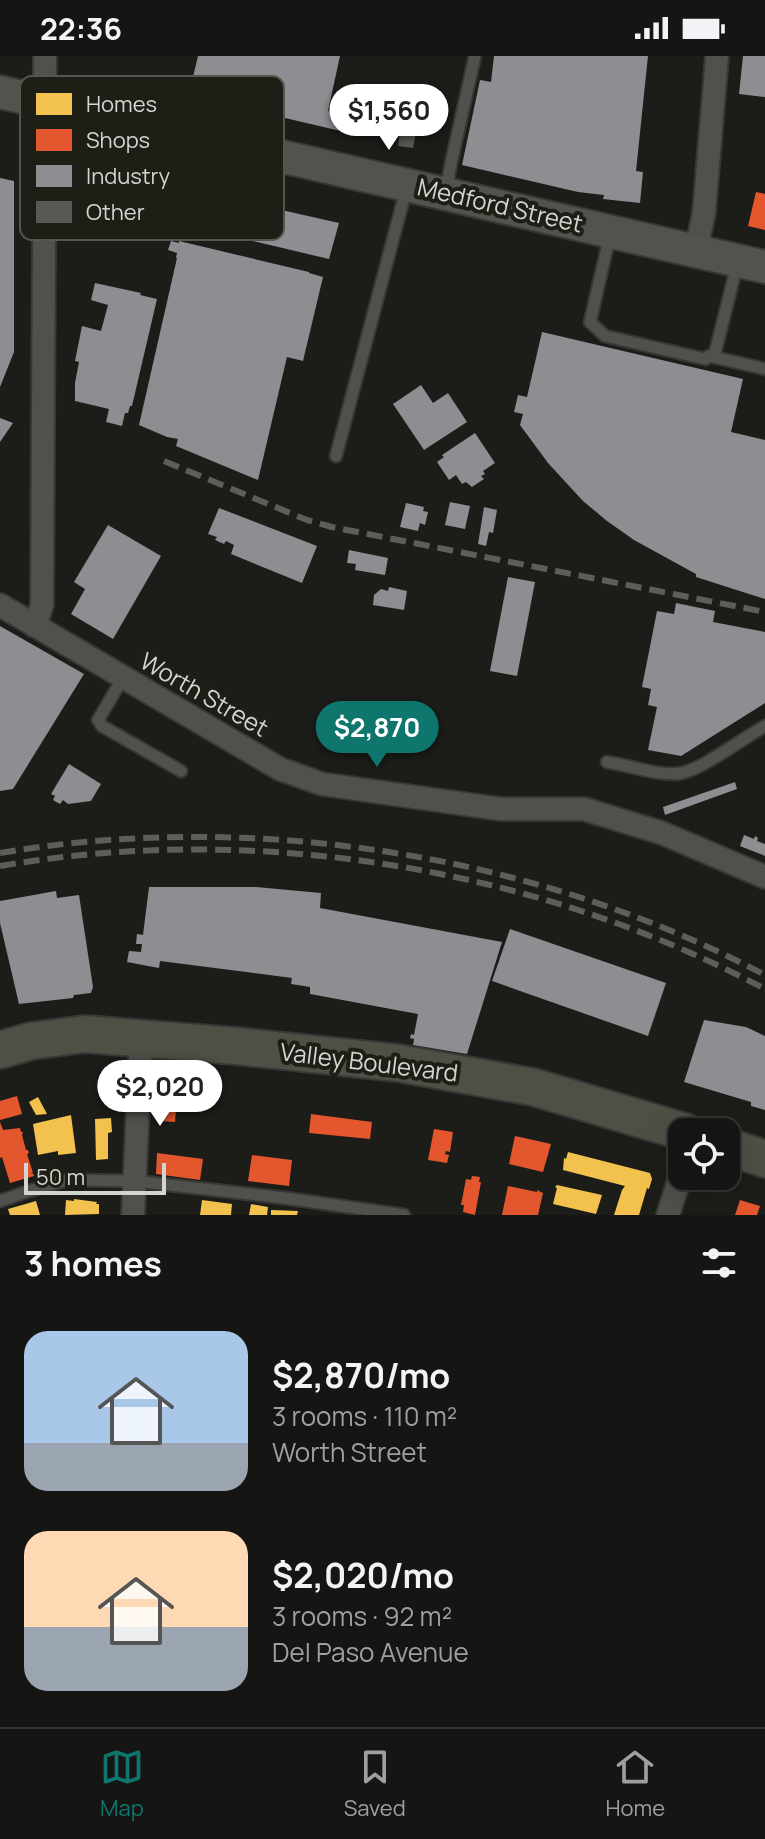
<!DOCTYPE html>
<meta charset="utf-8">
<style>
body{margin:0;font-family:Manrope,sans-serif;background:#1e1f1c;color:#f1f3f6;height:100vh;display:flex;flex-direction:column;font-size:30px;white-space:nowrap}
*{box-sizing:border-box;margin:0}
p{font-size:26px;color:#9d9fa0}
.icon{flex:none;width:44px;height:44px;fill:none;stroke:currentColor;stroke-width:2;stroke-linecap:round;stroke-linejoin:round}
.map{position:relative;height:1159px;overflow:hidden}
.panel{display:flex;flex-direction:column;background:#151613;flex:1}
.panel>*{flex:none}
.buttons{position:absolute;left:668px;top:1062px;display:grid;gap:16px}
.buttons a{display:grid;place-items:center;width:72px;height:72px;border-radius:16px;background:#151613;box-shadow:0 8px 32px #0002,0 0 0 2px #343533;font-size:40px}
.scale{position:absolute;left:24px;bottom:20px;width:142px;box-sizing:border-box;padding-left:8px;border:4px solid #d4d5d0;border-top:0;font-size:22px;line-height:28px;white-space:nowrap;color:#d4d5d0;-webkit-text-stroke:6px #1d1f17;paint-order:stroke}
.price{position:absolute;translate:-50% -68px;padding:0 18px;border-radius:28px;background:#fff;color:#222;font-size:26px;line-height:52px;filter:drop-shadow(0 2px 4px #0008)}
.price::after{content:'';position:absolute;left:50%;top:48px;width:24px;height:18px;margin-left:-12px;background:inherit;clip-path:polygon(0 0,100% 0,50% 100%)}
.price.selected{background:#0f766e;color:#fff}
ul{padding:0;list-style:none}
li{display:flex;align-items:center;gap:24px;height:200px;padding:0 24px}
li span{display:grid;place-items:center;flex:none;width:224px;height:160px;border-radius:24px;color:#555}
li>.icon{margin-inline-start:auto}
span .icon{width:96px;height:96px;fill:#fffc;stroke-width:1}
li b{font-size:34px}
h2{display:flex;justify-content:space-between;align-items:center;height:96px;padding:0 24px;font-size:34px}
.status{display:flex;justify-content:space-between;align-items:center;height:56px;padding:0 40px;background:#151613;direction:ltr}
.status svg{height:22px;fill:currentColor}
.dock{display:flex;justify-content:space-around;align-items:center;height:112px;border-top:2px solid #343533;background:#151613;font-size:22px;color:#9d9fa0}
.dock a{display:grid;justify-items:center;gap:4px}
.dock .selected{color:#0f766e}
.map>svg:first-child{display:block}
.homes{fill:#f2c14e}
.shops{fill:#e4572e}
.industry{fill:#8d8d92}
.building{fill:#585955}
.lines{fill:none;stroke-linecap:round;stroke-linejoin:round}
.service-casing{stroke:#373836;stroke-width:15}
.minor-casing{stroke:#373836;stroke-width:26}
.secondary-casing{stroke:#373836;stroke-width:36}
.primary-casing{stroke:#373836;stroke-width:40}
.service{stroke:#50514d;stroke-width:11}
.minor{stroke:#50514d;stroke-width:22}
.secondary{stroke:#52534d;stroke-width:32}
.primary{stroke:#4d5045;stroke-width:36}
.rail{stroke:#5d5e5a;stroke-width:6;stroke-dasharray:16 8;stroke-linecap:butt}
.labels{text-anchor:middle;stroke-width:8;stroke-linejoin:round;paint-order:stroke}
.street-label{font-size:24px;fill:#d4d5d0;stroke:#1d1f17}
.key{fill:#1d1f17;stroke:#54564e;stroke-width:2}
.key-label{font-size:22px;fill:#d4d5d0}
</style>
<div class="status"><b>22:36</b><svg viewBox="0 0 49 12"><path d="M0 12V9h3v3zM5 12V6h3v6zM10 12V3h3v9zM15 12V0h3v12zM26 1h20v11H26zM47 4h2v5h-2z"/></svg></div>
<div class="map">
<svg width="765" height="1159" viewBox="0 0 765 1159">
<rect width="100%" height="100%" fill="#1c1d19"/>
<path class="homes" d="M38 1041 47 1058 36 1059 29 1046Z
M71 1059 76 1097 58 1099V1095L38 1099 33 1068Z
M111 1062 112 1076 108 1077V1103L96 1104 95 1063Z
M568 1096 650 1117 652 1123 649 1133 647 1132 639 1159H614L622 1134 625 1130 563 1114 564 1102 566 1103Z
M557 1129 602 1139 596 1158 553 1148 557 1132 555 1131Z
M74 1143 97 1146 96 1148H99V1158L65 1159 66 1144 74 1145Z
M202 1144 232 1148 231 1159H200Z
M36 1145 40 1159H10L8 1153Z
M251 1148 268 1151 267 1159H249Z
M271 1154 298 1155 297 1159H271Z"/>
<path class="shops" d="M756 136 765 138V174L748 170Z
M17 1040 22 1058 0 1064V1045Z
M161 1051 176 1053 175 1066 160 1065Z
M311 1058 372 1066 370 1083 309 1077Z
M0 1066 3 1074 20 1072 21 1076H23L22 1079 26 1094H28L29 1097 27 1098 34 1120 10 1127 2 1101 0 1102Z
M434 1073 453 1076 450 1096 446 1095 445 1098 449 1099 447 1107 428 1104Z
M515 1080 551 1088 543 1116 509 1108Z
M157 1097 203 1103 200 1124 156 1118Z
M252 1099 292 1104 289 1130 248 1125Z
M472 1120 480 1121 479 1126H481L475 1159 463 1156 464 1149H461L466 1123 471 1124Z
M508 1130 537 1136V1134L543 1137 538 1159H502Z
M740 1144 760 1150 757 1159H735Z"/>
<path class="industry" d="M198 0H340L328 55 338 58 340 51 355 55 351 69 364 72 362 80 225 48 229 34 192 25Z
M494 0H648L636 115 643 116 640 147 603 143 604 139 578 136 462 109 480 24 491 26Z
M743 0H765V41L739 38Z
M398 30 410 66 395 71 384 35Z
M0 122 14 125V296L0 331Z
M233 143 339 167 329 203 227 179Z
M171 185 179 187V185L309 216V217L323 221 303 305 287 301 258 424 176 390 178 383 167 381 139 369 177 202H176L177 197 168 194Z
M95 227 141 237 140 239 157 243 132 350H130L128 357H125L122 370 106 366 109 353 75 345V327L79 306 75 305 82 270 101 275 108 249 91 244Z
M542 276 743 323 731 376 765 384V543L696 521V518L634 484 607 465 583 445 548 407 520 369 523 358 514 356 518 339 527 341Z
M421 329 433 347 448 337 467 366 424 394 393 348Z
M0 362 13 367 0 386Z
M475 377 495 407 483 415 485 418 481 420 484 423 472 431 466 426 462 428 456 419 449 424 437 406 444 401 442 399Z
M450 446 470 450 465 473 445 469Z
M406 447 424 451 423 455 428 456 425 469 420 467 418 475 400 471Z
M484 451 497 454 493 477 489 476 486 490 478 488Z
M219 452 317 490 302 527 231 498 234 489 226 485 224 488 215 484 217 481 208 478Z
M108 469 161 500 113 583 71 558 85 533 74 526Z
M349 494 388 502 385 519 355 514 356 508 347 507Z
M508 521 535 526 517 620 490 615Z
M389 531 407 535 404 554 373 549 374 539 381 533 388 535Z
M676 547 715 555 713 566 765 576V647L681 700 648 694 657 651 648 649 651 633 642 631 657 555 674 558Z
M0 570 84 618 13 733 0 735Z
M69 708 101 728 91 745 68 748 63 744 60 748 53 744 55 740 51 738Z
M735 726 737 733 665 759 663 751Z
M744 779 754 783 755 780 758 782 757 785 765 788V800L740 790Z
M149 831H256L321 837 320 852 502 886 467 998 413 989 414 983 410 982 411 978 414 979 418 958 310 938V931L291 928 292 922 160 905 159 912 127 906 129 895 141 896 142 888H136L137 878 143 879Z
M56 835 57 842 79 839 93 931 91 937 74 939 73 942 19 948 0 867V845Z
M510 873 666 927 648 980 492 925Z
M704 964 746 971 765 980V1054L751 1050V1046L684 1026Z"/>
<path class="building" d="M425 35 438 69 419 76 406 42Z
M400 74 416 76 413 92 398 90Z"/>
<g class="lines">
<g class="service-casing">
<path id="service" d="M446 137 451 107 475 0
M610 179 590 266 605 280 705 303 715 297 737 209
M709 300 765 313
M336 400 407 130
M123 622 98 664 102 670 181 715
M607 706C629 709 660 721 682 717 704 712 743 682 765 670
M0 1145 29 1135 67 1124 134 1125 285 1142 404 1159"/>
</g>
<g class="minor-casing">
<path id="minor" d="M696 194 704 157 717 0
M0 549 280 713 322 728 500 753H584L662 777 765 821
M35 570 42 549 45 0
M133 1159 141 983
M668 1159 682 1115"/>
</g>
<g class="secondary-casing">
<path id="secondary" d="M0 36 765 211"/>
</g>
<g class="primary-casing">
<path id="primary" d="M0 994 31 985 85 978 236 990 398 1007 533 1031 685 1076
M726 1090 765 1103"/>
</g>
<use href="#service" class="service"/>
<use href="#minor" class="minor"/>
<use href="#secondary" class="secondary"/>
<use href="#primary" class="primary"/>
<path class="rail" d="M164 405 307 464 332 471 765 556
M0 797C254 754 536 798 765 919
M0 810C255 766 536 811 765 933"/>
</g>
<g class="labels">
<g class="street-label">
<text transform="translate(500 150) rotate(13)" y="8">Medford Street</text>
<text transform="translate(204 639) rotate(30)" y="8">Worth Street</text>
<text transform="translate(369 1007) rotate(7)" y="8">Valley Boulevard</text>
</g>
</g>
<rect x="20" y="20" width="264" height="164" rx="12" class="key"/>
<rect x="36" y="37" width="36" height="22" fill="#f2c14e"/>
<rect x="36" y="73" width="36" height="22" fill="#e4572e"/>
<rect x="36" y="109" width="36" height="22" fill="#8d8d92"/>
<rect x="36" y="145" width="36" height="22" fill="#585955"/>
<g class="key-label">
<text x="86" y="56">Homes</text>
<text x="86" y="92">Shops</text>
<text x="86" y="128">Industry</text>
<text x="86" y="164">Other</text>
</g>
</svg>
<div class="buttons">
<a><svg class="icon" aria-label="locate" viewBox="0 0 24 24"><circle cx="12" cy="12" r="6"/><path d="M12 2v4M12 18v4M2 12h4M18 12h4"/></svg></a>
</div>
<div class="scale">50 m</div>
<b class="price" style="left:389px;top:96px">$1,560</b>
<b class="price selected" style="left:377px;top:713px">$2,870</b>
<b class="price" style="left:160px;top:1072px">$2,020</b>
</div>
<section class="panel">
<h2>3 homes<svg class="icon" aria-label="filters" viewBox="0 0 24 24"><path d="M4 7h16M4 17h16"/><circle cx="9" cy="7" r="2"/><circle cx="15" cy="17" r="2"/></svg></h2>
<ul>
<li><span style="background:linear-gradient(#a9c7e8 70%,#9aa5b1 0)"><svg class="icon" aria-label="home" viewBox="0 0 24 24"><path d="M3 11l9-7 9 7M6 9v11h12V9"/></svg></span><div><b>$2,870/mo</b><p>3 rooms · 110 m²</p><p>Worth Street</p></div></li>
<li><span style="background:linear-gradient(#ffd9b3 60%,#9aa5b1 0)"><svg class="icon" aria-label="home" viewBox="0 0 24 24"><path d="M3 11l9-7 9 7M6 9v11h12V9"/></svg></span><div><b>$2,020/mo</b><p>3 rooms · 92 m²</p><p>Del Paso Avenue</p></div></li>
</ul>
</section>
<nav class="dock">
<a class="selected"><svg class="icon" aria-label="map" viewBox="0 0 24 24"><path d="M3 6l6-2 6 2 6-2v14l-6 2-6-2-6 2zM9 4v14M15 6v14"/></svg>Map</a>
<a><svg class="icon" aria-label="saved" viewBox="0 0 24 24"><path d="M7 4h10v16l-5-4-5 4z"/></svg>Saved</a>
<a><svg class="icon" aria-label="home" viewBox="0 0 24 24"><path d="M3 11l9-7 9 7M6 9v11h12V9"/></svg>Home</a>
</nav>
